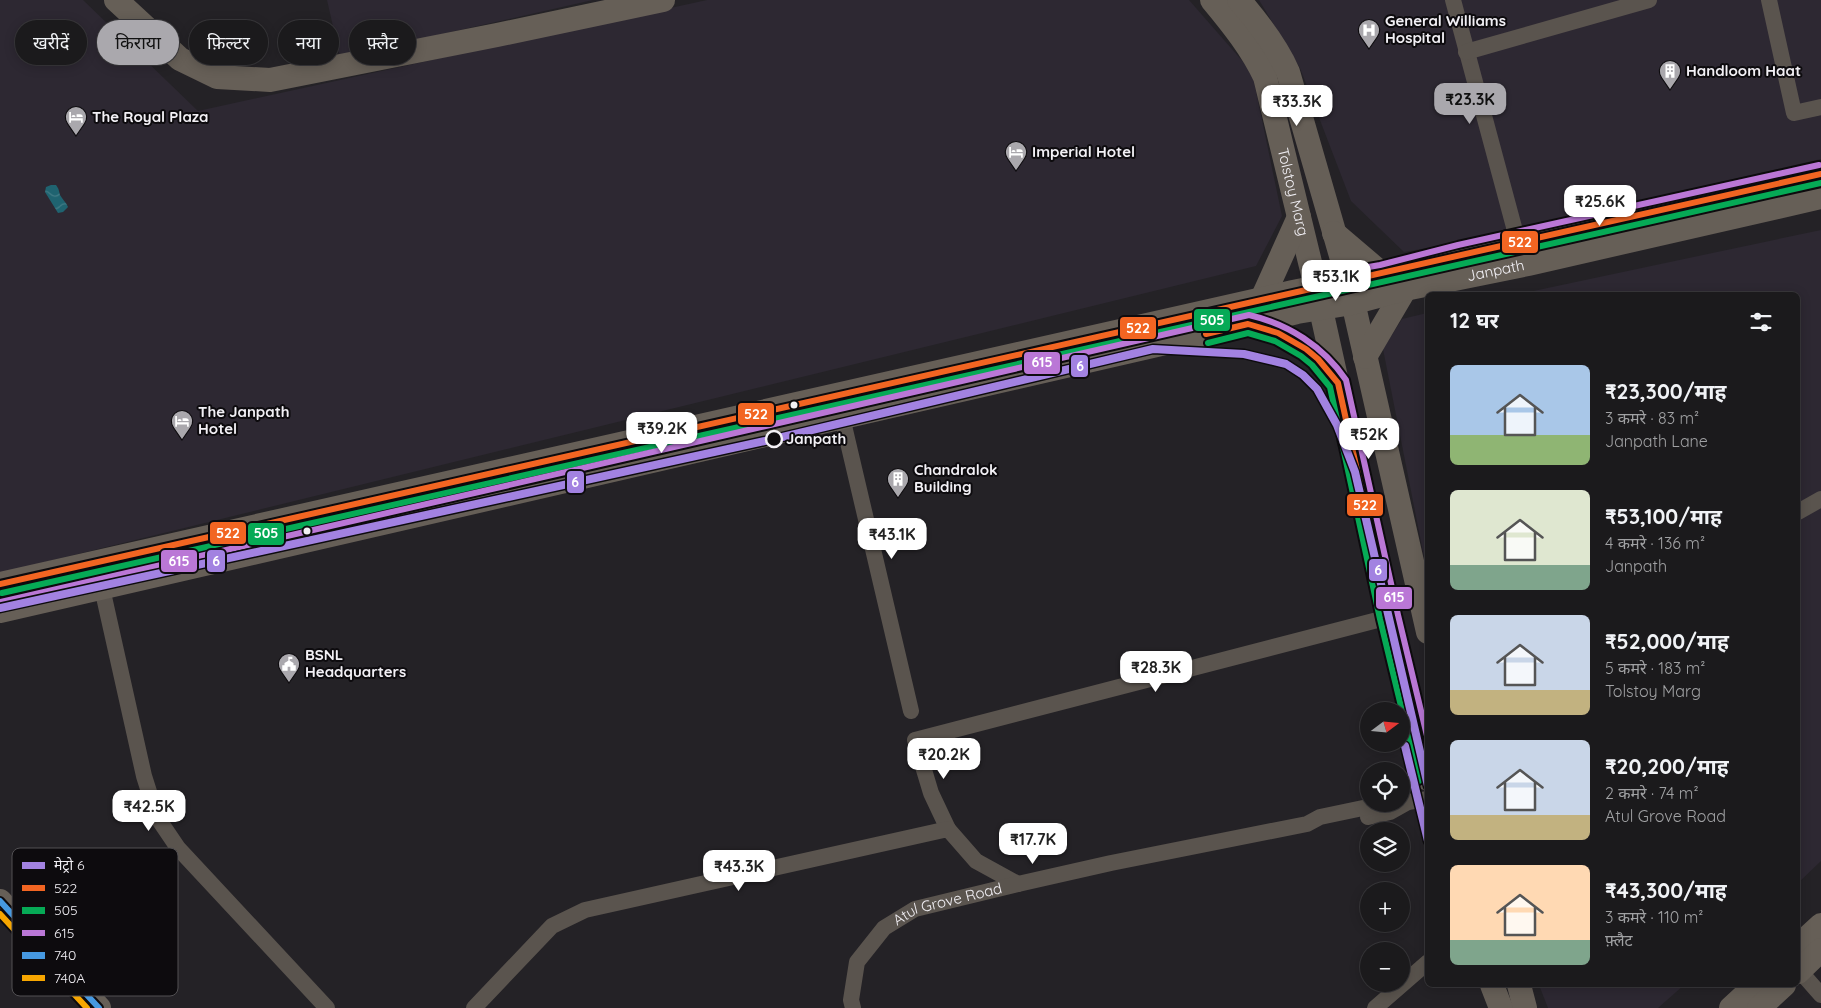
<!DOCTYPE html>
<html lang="hi">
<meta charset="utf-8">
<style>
body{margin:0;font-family:Quicksand,"Noto Sans Devanagari",sans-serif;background:#282729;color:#f1f3f6;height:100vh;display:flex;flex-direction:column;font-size:19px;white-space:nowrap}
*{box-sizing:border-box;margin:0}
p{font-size:16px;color:#a0a1a3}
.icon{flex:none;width:28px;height:28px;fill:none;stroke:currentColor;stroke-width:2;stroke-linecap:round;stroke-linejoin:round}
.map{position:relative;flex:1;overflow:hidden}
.details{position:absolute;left:1425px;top:292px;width:375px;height:695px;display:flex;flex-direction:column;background:#1b1a1c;border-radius:8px;box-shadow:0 2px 12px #0003,0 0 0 1px #39383b}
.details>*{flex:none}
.top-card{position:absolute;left:15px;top:20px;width:475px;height:45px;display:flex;gap:10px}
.needle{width:32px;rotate:74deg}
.buttons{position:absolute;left:1360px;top:702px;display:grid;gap:10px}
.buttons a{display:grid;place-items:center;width:50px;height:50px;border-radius:50%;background:#1b1a1c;box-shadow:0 2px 12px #0003,0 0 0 1px #39383b;font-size:25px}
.price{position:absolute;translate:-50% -42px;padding:0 11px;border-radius:10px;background:#fff;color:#222;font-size:16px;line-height:32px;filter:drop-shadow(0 1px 2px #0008)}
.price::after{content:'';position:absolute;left:50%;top:30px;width:15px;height:11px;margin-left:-8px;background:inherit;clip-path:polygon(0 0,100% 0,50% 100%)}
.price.current{background:#aaa8ad;color:#111}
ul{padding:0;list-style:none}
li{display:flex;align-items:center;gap:15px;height:125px;padding:0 25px}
li span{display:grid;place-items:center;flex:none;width:140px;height:100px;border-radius:8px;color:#555}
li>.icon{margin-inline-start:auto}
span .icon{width:60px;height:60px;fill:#fffc;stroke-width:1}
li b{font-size:21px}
h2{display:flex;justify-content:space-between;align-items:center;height:60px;padding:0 25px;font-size:21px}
.pill{padding:0 18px;border-radius:22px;background:#1b1a1c;box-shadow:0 2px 12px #0003,0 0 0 1px #39383b;font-size:18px;line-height:45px}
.pill.current{background:#aaa8ad;color:#111}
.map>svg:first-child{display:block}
.built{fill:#2d2832}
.water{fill:url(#water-waves)}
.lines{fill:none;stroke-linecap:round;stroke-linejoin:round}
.street{stroke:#5a544e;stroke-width:16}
.secondary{stroke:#665f57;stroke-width:24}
.bus-1-casing{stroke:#0d0b0e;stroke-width:10}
.bus-2-casing{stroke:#0d0b0e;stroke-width:10}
.bus-3-casing{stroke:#0d0b0e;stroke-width:10}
.bus-4-casing{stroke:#0d0b0e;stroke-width:10}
.bus-5-casing{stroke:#0d0b0e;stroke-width:10}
.bus-1{stroke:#f26522;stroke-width:6}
.bus-2{stroke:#06aa56;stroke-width:6}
.bus-3{stroke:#ba77d6;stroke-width:6}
.bus-4{stroke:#4699e1;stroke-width:6}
.bus-5{stroke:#f7a600;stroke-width:6}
.metro-1-casing{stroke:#0d0b0e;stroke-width:11}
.metro-1{stroke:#a282e1;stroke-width:8}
.bus-dot{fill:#f2f0f5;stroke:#0d0b0e;stroke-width:2}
.stop-dot{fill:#0d0b0e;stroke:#f2f0f5;stroke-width:2.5}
.labels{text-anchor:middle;stroke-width:4;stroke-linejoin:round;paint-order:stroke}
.poi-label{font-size:15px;font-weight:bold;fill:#f2f0f5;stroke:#0d0b0e;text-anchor:start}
.street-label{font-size:15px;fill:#f2f0f5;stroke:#0d0b0e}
.stop-label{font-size:15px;font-weight:bold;fill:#f2f0f5;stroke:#0d0b0e;text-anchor:start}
.key{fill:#0d0b0e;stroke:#525053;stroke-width:1}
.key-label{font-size:14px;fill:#f2f0f5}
.line-badge{stroke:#0d0b0e;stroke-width:2}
.badge-label{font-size:14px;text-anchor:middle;font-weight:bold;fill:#fff}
</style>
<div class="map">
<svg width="1821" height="1008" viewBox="0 0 1821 1008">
<defs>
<pattern id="water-waves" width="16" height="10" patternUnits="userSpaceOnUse" patternTransform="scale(1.25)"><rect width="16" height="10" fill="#1f6370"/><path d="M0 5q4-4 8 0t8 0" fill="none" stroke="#407a85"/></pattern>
</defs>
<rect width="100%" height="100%" fill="#242226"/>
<path class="built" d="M0 0H83L198 111 707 0H1189L1252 72 1282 216 1256 266 0 573Z
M327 0H593L340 57Z
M1259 0H1821V159L1456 243 1404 252 1351 201 1300 68Z
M1821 230V861L1798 883V295H1514Z
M1427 313V572L1383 349 1402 319Z
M1539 985H1684L1658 1008H1548Z"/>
<path class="water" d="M51 185H56C59 189 59 191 60 195 62 199 66 202 68 207L63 212 58 213 45 192 46 187Z"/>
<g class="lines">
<g class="street">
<path d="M1453 0 1518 242"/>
<path d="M1769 0 1794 113 1821 107"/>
<path d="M1466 52 1649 0"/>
<path d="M842 417 911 711"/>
<path d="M1798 512 1821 499"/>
<path d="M102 588 144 776 157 817 178 848 327 1008"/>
<path d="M1401 803 1428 799"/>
<path d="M1368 817 1390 812 1406 803"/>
<path d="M948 829 931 793 915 740 1389 617"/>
<path d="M1799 970 1821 995"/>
<path d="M474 1008 552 926 585 910 948 829 976 861 1018 884"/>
<path id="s1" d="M853 1008 851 1000 857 962 884 928 915 909 1018 884 1111 863 1307 824 1320 817 1382 804"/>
<path d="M1375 1008 1428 962"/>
</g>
<g class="secondary">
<path d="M116 0 180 59 217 77 270 80 497 35 663 0"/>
<path id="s2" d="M1212 0C1232 24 1252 49 1265 77L1316 287 1389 617 1428 779"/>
<path d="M1239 0C1258 22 1276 45 1288 72L1348 280 1428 632"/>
<path d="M1334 233 1382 274"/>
<path d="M1262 299 1299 217"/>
<path d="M1248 324C1284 332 1313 350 1336 380"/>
<path d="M1365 357 1405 289"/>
<path d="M0 584 1293 292 1382 274 1460 254 1821 174"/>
<path id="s3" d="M0 611 1248 324 1297 312 1352 303 1405 289 1528 264 1821 197"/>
<path d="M0 901 99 1008"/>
<path d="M1798 946 1821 925"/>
<path d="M1798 972 1821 950"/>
<path d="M1492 985 1501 1008"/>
<path d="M1519 985 1525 1008"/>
<path d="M1731 1008 1756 985"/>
<path d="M1759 1008 1784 985"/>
</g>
<g class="bus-1-casing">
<path id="bus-1" d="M1206 334 1248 324 1278 333 1306 349 1318 359 1338 383 1389 617 1428 777
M0 584 1821 174"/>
</g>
<g class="bus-2-casing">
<path id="bus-2" d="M1208 343 1248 333 1275 341 1301 356 1312 365 1330 387 1380 619 1419 781
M2 593 1821 183"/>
</g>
<g class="bus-3-casing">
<path id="bus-3" d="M1346 271 1380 265 1458 245 1819 165
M0 602 1249 315C1288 324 1323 346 1346 380L1398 615 1428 740"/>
</g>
<g class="bus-4-casing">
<path id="bus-4" d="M0 901 99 1008"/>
</g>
<g class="bus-5-casing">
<path id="bus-5" d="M0 914 87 1008"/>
</g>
<use href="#bus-1" class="bus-1"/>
<use href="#bus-2" class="bus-2"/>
<use href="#bus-3" class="bus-3"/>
<use href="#bus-4" class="bus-4"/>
<use href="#bus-5" class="bus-5"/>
<g class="metro-1-casing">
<path id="metro-1" d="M0 608 774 439 1153 349 1244 354 1286 364 1303 375 1317 389 1337 425 1355 472 1428 786
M1405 746 1428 841"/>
</g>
<use href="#metro-1" class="metro-1"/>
</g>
<defs>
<g id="hospital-pin" transform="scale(1.125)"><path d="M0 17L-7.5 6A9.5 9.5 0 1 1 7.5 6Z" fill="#aaa8ad" stroke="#0d0b0e"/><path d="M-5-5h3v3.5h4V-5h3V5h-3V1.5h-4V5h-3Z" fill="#fff"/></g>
<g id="building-pin" transform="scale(1.125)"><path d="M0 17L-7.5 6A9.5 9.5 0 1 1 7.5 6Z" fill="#aaa8ad" stroke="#0d0b0e"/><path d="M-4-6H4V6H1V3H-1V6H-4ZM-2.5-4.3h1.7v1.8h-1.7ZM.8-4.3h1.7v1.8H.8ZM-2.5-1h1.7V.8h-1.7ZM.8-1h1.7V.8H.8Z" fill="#fff"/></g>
<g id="hotel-pin" transform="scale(1.125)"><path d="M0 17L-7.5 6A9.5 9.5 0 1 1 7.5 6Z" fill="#aaa8ad" stroke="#0d0b0e"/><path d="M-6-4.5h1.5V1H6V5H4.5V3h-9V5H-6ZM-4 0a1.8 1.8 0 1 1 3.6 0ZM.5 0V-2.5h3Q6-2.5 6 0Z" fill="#fff"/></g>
<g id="civic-pin" transform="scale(1.125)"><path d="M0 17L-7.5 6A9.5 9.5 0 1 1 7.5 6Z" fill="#aaa8ad" stroke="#0d0b0e"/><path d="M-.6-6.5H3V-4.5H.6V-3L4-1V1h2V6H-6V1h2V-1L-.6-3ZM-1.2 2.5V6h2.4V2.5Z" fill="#fff"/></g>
</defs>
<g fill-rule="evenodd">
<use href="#hospital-pin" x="1369" y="30"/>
<use href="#building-pin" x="1670" y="71"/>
<use href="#hotel-pin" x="76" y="117"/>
<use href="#hotel-pin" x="1016" y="152"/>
<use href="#hotel-pin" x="182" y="421"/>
<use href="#building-pin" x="898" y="479"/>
<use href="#civic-pin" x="289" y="664"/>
</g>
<g class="bus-dot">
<circle cx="794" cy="405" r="4.5"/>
<circle cx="307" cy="531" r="4.5"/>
</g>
<circle class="stop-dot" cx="774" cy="439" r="8"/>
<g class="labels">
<g class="poi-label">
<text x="1385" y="26">General Williams<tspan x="1385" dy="17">Hospital</tspan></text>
<text x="1686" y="76">Handloom Haat</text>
<text x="92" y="122">The Royal Plaza</text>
<text x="1032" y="157">Imperial Hotel</text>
<text x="198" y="417">The Janpath<tspan x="198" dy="17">Hotel</tspan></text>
<text x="914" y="475">Chandralok<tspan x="914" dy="17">Building</tspan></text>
<text x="305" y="660">BSNL<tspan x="305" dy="17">Headquarters</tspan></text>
</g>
<g class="street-label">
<text dy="5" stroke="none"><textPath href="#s2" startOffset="212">Tolstoy Marg</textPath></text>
<text dy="5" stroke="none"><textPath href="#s3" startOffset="1534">Janpath</textPath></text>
<text dy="5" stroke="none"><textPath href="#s1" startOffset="159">Atul Grove Road</textPath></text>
</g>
<g class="stop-label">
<text x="786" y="444">Janpath</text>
</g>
</g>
<rect x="12" y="848" width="166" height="148" rx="8" class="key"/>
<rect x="22" y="862" width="23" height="7" fill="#a282e1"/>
<rect x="22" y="885" width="23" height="6" fill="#f26522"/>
<rect x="22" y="907" width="23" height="7" fill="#06aa56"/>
<rect x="22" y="930" width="23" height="6" fill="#ba77d6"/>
<rect x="22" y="952" width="23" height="7" fill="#4699e1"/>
<rect x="22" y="975" width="23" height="6" fill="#f7a600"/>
<g class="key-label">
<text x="54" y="870">मेट्रो 6</text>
<text x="54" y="893">522</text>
<text x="54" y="915">505</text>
<text x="54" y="938">615</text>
<text x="54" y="960">740</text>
<text x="54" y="983">740A</text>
</g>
<g class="line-badge">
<rect x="1501" y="230" width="38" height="24" rx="5" fill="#f26522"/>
<rect x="1193" y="308" width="38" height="24" rx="5" fill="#06aa56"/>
<rect x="1119" y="316" width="38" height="24" rx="5" fill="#f26522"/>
<rect x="1023" y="351" width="38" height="24" rx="5" fill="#ba77d6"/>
<rect x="1070" y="354" width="19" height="24" rx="5" fill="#a282e1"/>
<rect x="737" y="402" width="38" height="24" rx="5" fill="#f26522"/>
<rect x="566" y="470" width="19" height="24" rx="5" fill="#a282e1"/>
<rect x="1346" y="493" width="38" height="24" rx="5" fill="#f26522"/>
<rect x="209" y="521" width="38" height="24" rx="5" fill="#f26522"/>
<rect x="247" y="522" width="38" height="24" rx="5" fill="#06aa56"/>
<rect x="206" y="549" width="20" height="24" rx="5" fill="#a282e1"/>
<rect x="160" y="549" width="38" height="24" rx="5" fill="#ba77d6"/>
<rect x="1368" y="558" width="20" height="24" rx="5" fill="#a282e1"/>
<rect x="1375" y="586" width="38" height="24" rx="5" fill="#ba77d6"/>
</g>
<g class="badge-label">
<text x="1520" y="247">522</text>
<text x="1212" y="325">505</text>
<text x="1138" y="333">522</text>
<text x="1042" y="367">615</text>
<text x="1080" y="371">6</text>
<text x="756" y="419">522</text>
<text x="575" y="487">6</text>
<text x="1365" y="510">522</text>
<text x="228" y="538">522</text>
<text x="266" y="538">505</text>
<text x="216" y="566">6</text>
<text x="179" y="566">615</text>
<text x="1378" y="575">6</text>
<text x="1394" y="602">615</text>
</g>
</svg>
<div class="buttons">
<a><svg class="needle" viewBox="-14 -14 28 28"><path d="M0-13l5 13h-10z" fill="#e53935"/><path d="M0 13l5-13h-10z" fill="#a0a1a3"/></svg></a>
<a><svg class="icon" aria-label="locate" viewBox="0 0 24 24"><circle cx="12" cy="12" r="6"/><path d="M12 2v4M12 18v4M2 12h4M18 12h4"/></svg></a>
<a><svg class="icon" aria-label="layers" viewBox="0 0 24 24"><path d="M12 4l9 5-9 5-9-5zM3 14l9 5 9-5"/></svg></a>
<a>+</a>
<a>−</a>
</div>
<b class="price current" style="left:1470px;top:125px">₹23.3K</b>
<b class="price" style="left:1297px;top:127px">₹33.3K</b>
<b class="price" style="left:1600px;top:227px">₹25.6K</b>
<b class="price" style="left:1336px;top:302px">₹53.1K</b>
<b class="price" style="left:662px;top:454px">₹39.2K</b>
<b class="price" style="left:1369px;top:460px">₹52K</b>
<b class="price" style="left:892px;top:560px">₹43.1K</b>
<b class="price" style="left:1156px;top:693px">₹28.3K</b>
<b class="price" style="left:944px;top:780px">₹20.2K</b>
<b class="price" style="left:149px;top:832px">₹42.5K</b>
<b class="price" style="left:1033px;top:865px">₹17.7K</b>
<b class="price" style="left:739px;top:892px">₹43.3K</b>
<div class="top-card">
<a class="pill">खरीदें</a>
<a class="pill current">किराया</a>
<a class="pill">फ़िल्टर</a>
<a class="pill">नया</a>
<a class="pill">फ़्लैट</a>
</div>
<section class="details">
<h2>12 घर<svg class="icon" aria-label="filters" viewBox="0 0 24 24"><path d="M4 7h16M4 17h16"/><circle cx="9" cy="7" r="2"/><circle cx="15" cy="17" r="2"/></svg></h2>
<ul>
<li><span style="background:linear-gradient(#a9c7e8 70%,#8fb573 0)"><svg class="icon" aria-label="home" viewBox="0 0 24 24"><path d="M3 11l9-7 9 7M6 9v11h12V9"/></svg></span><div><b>₹23,300/माह</b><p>3 कमरे · 83 m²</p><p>Janpath Lane</p></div></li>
<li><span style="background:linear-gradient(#dfe7d0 75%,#7fa58c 0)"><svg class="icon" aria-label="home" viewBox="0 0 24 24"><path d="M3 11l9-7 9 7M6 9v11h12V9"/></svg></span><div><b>₹53,100/माह</b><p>4 कमरे · 136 m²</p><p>Janpath</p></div></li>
<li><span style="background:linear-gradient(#c9d6e8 75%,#c2b280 0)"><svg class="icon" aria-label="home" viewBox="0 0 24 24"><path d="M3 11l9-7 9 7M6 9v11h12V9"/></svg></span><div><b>₹52,000/माह</b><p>5 कमरे · 183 m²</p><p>Tolstoy Marg</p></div></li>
<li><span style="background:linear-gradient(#c9d6e8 75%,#c2b280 0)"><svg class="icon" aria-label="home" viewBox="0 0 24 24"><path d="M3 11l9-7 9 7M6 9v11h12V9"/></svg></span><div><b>₹20,200/माह</b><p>2 कमरे · 74 m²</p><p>Atul Grove Road</p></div></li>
<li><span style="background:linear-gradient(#ffd9b3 75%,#7fa58c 0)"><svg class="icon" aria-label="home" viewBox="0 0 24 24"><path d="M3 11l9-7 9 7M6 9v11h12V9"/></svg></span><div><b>₹43,300/माह</b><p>3 कमरे · 110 m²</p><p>फ़्लैट</p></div></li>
</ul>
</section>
</div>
